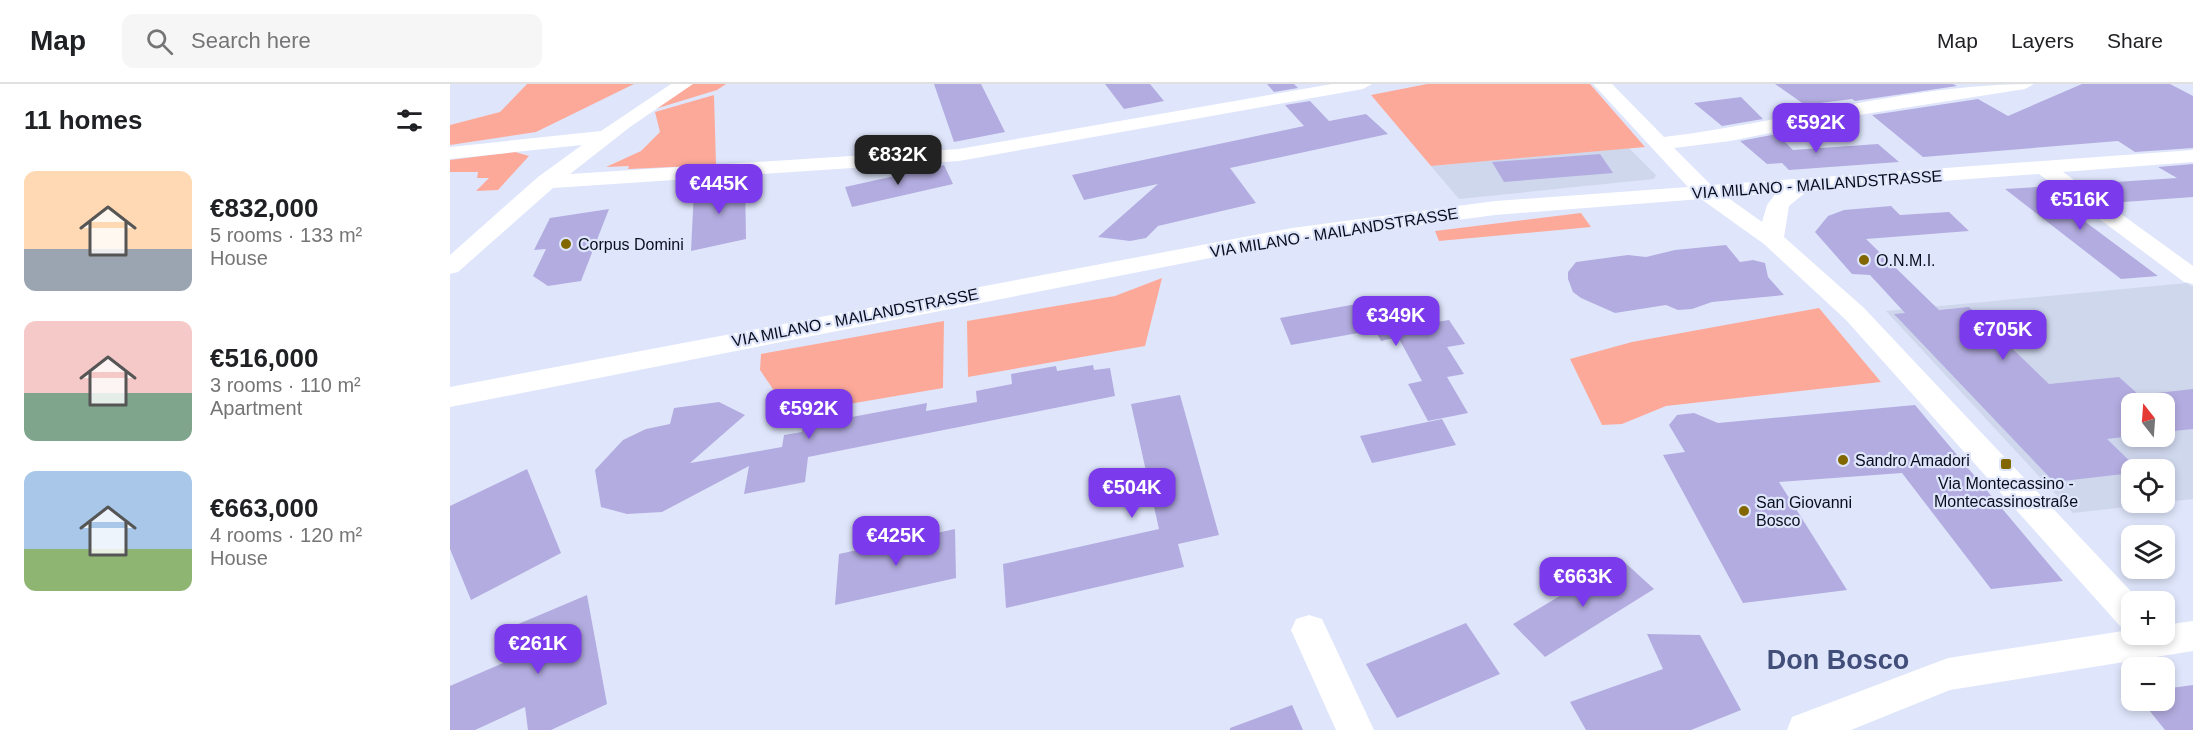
<!DOCTYPE html>
<meta charset="utf-8">
<style>
body{margin:0;font-family:Helvetica,sans-serif;background:#f6f6f6;color:#202124;height:100vh;display:flex;flex-direction:column;font-size:22px;white-space:nowrap}
*{box-sizing:border-box;margin:0}
p{font-size:20px;color:#757577}
.icon{flex:none;width:33px;height:33px;fill:none;stroke:currentColor;stroke-width:2;stroke-linecap:round;stroke-linejoin:round}
.map{position:relative;flex:1;overflow:hidden}
.sheet{display:flex;flex-direction:column;background:#fff;width:450px}
.sheet>*{flex:none}
.needle{width:39px;rotate:343deg}
.controls{position:absolute;left:1671px;top:309px;display:grid;gap:12px}
.controls a{display:grid;place-items:center;width:54px;height:54px;border-radius:12px;background:#fff;box-shadow:0 3px 9px #0003;font-size:30px}
.price{position:absolute;translate:-50% -51px;padding:0 14px;border-radius:12px;background:#7c3aed;color:#fff;font-size:20px;line-height:39px;filter:drop-shadow(0 2px 3px #0008)}
.price::after{content:'';position:absolute;left:50%;top:36px;width:18px;height:14px;margin-left:-9px;background:inherit;clip-path:polygon(0 0,100% 0,50% 100%)}
.price.selected{background:#222;color:#fff}
ul{padding:0;list-style:none}
li{display:flex;align-items:center;gap:18px;height:150px;padding:0 24px}
li span{display:grid;place-items:center;flex:none;width:168px;height:120px;border-radius:12px;color:#555}
li>.icon{margin-inline-start:auto}
span .icon{width:72px;height:72px;fill:#fffc;stroke-width:1}
li b{font-size:26px}
h2{display:flex;justify-content:space-between;align-items:center;height:72px;padding:0 24px;font-size:26px}
header{display:flex;align-items:center;gap:36px;box-sizing:border-box;height:84px;padding:0 30px;background:#fff;border-bottom:2px solid #e0e0e0}
header strong{font-size:28px}
nav{display:flex;gap:33px;margin-inline-start:auto;font-size:21px}
.search{width:420px;height:54px;background:#f6f6f6;display:flex;align-items:center;gap:15px;box-sizing:border-box;padding:0 21px;border-radius:12px;color:#757577;font-size:22px}
main{display:flex;flex:1;min-height:0}
.map>svg:first-child{display:block}
.built{fill:#cfd7ed;fill-rule:evenodd}
.green{fill:#fda99a}
.building{fill:#b3ace0}
.lines{fill:none;stroke-linecap:round;stroke-linejoin:round}
.minor{fill:#fff;fill-rule:evenodd}
.poi-dot{fill:#826700;stroke:#dfe6fb;stroke-width:2}
.labels{text-anchor:middle;stroke-width:4.5;stroke-linejoin:round;paint-order:stroke}
.street-label{font-size:16px;fill:#090e1f;stroke:#dfe6fb}
.poi-label{font-size:16px;fill:#090e1f;stroke:#dfe6fb;text-anchor:start}
.near-district-label{font-size:27px;font-weight:bold;fill:#414e79;stroke:#dfe6fb}
</style>
<header>
<strong>Map</strong>
<div class="search"><svg class="icon" aria-label="search" viewBox="0 0 24 24"><circle cx="10" cy="10" r="6"/><path d="M15 15l6 6"/></svg>Search here</div>
<nav><a>Map</a><a>Layers</a><a>Share</a></nav>
</header>
<main>
<section class="sheet">
<h2>11 homes<svg class="icon" aria-label="filters" viewBox="0 0 24 24"><path d="M4 7h16M4 17h16"/><circle cx="9" cy="7" r="2"/><circle cx="15" cy="17" r="2"/></svg></h2>
<ul>
<li><span style="background:linear-gradient(#ffd9b3 65%,#9aa5b1 0)"><svg class="icon" aria-label="home" viewBox="0 0 24 24"><path d="M3 11l9-7 9 7M6 9v11h12V9"/></svg></span><div><b>€832,000</b><p>5 rooms · 133 m²</p><p>House</p></div></li>
<li><span style="background:linear-gradient(#f6c9c9 60%,#7fa58c 0)"><svg class="icon" aria-label="home" viewBox="0 0 24 24"><path d="M3 11l9-7 9 7M6 9v11h12V9"/></svg></span><div><b>€516,000</b><p>3 rooms · 110 m²</p><p>Apartment</p></div></li>
<li><span style="background:linear-gradient(#a9c7e8 65%,#8fb573 0)"><svg class="icon" aria-label="home" viewBox="0 0 24 24"><path d="M3 11l9-7 9 7M6 9v11h12V9"/></svg></span><div><b>€663,000</b><p>4 rooms · 120 m²</p><p>House</p></div></li>
</ul>
</section>
<div class="map">
<svg width="1743" height="646" viewBox="0 0 1743 646">
<rect width="100%" height="100%" fill="#dfe6fb"/>
<path class="built" d="M1179 64 1206 91 1204 95 1009 115 981 82Z
M1737 199 1743 203V415L1715 418 1714 386H1682V418L1713 419 1623 429 1436 227ZM1682 320H1714V352H1682Z"/>
<path class="green" d="M77 0H184L86 48 0 61V41L50 28Z
M241 0H276L267 6 205 25Z
M977 0H1140L1195 63 981 82 921 11Z
M264 11 266 81 178 85 179 82 156 83 191 67 210 48 205 28Z
M65 68 79 72 48 106 26 107 39 94H27L28 88H0V76Z
M1131 129 1141 143 989 157 985 147Z
M712 194 695 262 518 293 517 237 665 212Z
M1369 224 1431 298 1216 322 1172 340 1152 341 1120 275 1182 258Z
M494 237 493 304 340 330 310 286 311 270Z"/>
<path class="building" d="M484 0H531L555 48 504 58Z
M655 0H700L714 17 674 25Z
M817 0H844L848 4 824 8Z
M1325 0H1503L1507 2 1405 17 1402 15 1355 21Z
M1632 0H1720L1743 12V64L1685 68 1668 57 1473 73 1422 31 1528 15 1558 32Z
M1291 13 1313 35 1272 42 1244 19Z
M860 17 879 37 916 30 938 50 780 84 806 119 708 142 696 154 680 157 648 153 708 100 634 116 622 91 854 42 835 21Z
M1327 50 1343 66 1428 60 1449 78 1339 86 1332 79 1317 80 1290 57Z
M1150 70 1163 89 1054 98 1042 78Z
M1743 80V113L1660 119 1634 100 1727 94 1708 83Z
M494 81 503 100 402 123 395 103Z
M295 96 296 155 241 167 244 106Z
M1602 102 1627 121 1614 122 1708 192 1671 195 1555 105Z
M1441 122 1450 131 1499 128 1519 147 1416 155 1489 226 1519 223 1599 300 1669 293 1689 311 1743 305V345L1714 348V320H1682V352L1657 355 1689 386H1682V389L1604 398 1444 230 1455 229 1420 191 1402 190 1365 148 1378 132 1394 126Z
M159 125 131 197 98 202 83 192 96 165 84 166 100 134Z
M1276 161 1290 178 1303 176 1315 179 1318 193 1334 211 1262 218 1242 225 1228 226 1216 221 1165 229 1131 214 1123 208 1118 195V188L1126 178 1178 171 1196 173 1225 166Z
M912 219 917 228 954 221 959 229 978 226 986 238 999 236 1015 260 997 263 1014 290 997 293 1018 329 978 337 958 300 972 297 948 253 931 257 925 246 841 261 830 234Z
M643 281 644 286 660 284 665 312 358 373 355 398 294 410 299 382 212 428 177 430 151 423 145 386 173 356 196 345 220 340 224 324 269 318 295 331 240 379 332 363 334 351 352 348 353 342 477 319 476 327 527 318 526 307 562 300 561 290 606 282 607 287Z
M730 311 769 451 728 460 734 483 556 524 553 480 709 445 681 320Z
M1465 321 1613 497 1541 505 1452 389 1329 398 1397 506 1293 519 1213 371 1235 368 1219 341 1227 331 1244 329 1268 339Z
M992 335 1006 361 922 379 910 352Z
M77 385 111 469 21 516 0 465V422Z
M505 445 506 494 385 521 389 470Z
M1171 475 1204 505 1095 573 1063 540Z
M137 511 157 620 101 646H78L75 623 25 646H0V602L69 572 66 541Z
M1016 539 1050 590 947 634 916 580Z
M1197 550 1250 551 1291 626 1241 646H1136L1120 618 1213 585Z
M1743 601V646H1715L1691 616H1714V605Z
M842 621 853 646H780V644Z"/>
<g class="lines">
<path class="minor" d="M221 0H243L180 43 120 90 509 65 882 0H922L913 5 509 77 103 104 8 188 0 190V171L88 93 132 61 0 75V63L151 47Z
M1143 0H1162L1214 53C1337 38 1459 0 1584 0L1575 5 1409 31 1280 57 1224 64 1261 101 1743 66V78L1613 88 1743 182V200L1734 198 1589 90 1357 107 1339 122 1334 153 1414 224 1691 518H1682V550H1714V541L1743 537V567L1500 606 1401 646H1337L1342 633 1498 574 1680 546 1670 542 1396 236 1314 160 1251 115 1045 131 842 158 0 323V303L842 144 1045 117 1238 103ZM1326 109 1317 121 1312 138 1277 113Z
M859 531 872 535 924 646H886L841 546 846 535Z"/>
</g>
<g class="poi-dot">
<circle cx="116" cy="160" r="6"/>
<circle cx="1414" cy="176" r="6"/>
<circle cx="1393" cy="376" r="6"/>
<rect x="1550" y="374" width="12" height="12" rx="3"/>
<circle cx="1294" cy="427" r="6"/>
</g>
<g class="labels">
<g class="street-label">
<text transform="translate(1367 100) rotate(-4)" y="6">VIA MILANO - MAILANDSTRASSE</text>
<text transform="translate(884 148) rotate(-9)" y="6">VIA MILANO - MAILANDSTRASSE</text>
<text transform="translate(405 233) rotate(-11)" y="6">VIA MILANO - MAILANDSTRASSE</text>
</g>
<g class="poi-label">
<text x="128" y="166">Corpus Domini</text>
<text x="1426" y="182">O.N.M.I.</text>
<text x="1405" y="382">Sandro Amadori</text>
<text x="1556" y="405" text-anchor="middle">Via Montecassino -<tspan x="1556" dy="18">Montecassinostraße</tspan></text>
<text x="1306" y="424">San Giovanni<tspan x="1306" dy="18">Bosco</tspan></text>
</g>
<g class="near-district-label">
<text x="1388" y="585">Don Bosco</text>
</g>
</g>
</svg>
<div class="controls">
<a><svg class="needle" viewBox="-14 -14 28 28"><path d="M0-13l5 13h-10z" fill="#e53935"/><path d="M0 13l5-13h-10z" fill="#757577"/></svg></a>
<a><svg class="icon" aria-label="locate" viewBox="0 0 24 24"><circle cx="12" cy="12" r="6"/><path d="M12 2v4M12 18v4M2 12h4M18 12h4"/></svg></a>
<a><svg class="icon" aria-label="layers" viewBox="0 0 24 24"><path d="M12 4l9 5-9 5-9-5zM3 14l9 5 9-5"/></svg></a>
<a>+</a>
<a>−</a>
</div>
<b class="price" style="left:1366px;top:70px">€592K</b>
<b class="price selected" style="left:448px;top:102px">€832K</b>
<b class="price" style="left:269px;top:131px">€445K</b>
<b class="price" style="left:1630px;top:147px">€516K</b>
<b class="price" style="left:946px;top:263px">€349K</b>
<b class="price" style="left:1553px;top:277px">€705K</b>
<b class="price" style="left:359px;top:356px">€592K</b>
<b class="price" style="left:682px;top:435px">€504K</b>
<b class="price" style="left:446px;top:483px">€425K</b>
<b class="price" style="left:1133px;top:524px">€663K</b>
<b class="price" style="left:88px;top:591px">€261K</b>
</div>
</main>
